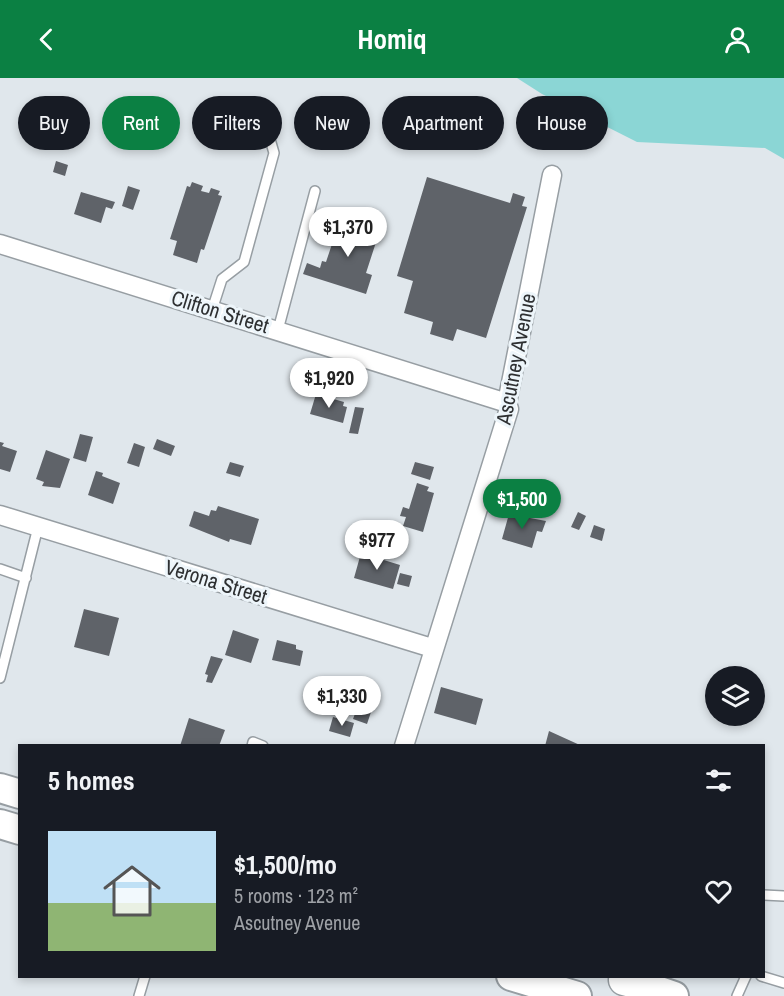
<!DOCTYPE html>
<meta charset="utf-8">
<style>
body{margin:0;font-family:"Archivo Narrow",sans-serif;background:#20242c;color:#f1f3f6;height:100vh;display:flex;flex-direction:column;font-size:22px;white-space:nowrap}
*{box-sizing:border-box;margin:0}
p{font-size:20px;color:#9ea1a6}
.icon{flex:none;width:33px;height:33px;fill:none;stroke:currentColor;stroke-width:2;stroke-linecap:round;stroke-linejoin:round}
.map{position:relative;flex:1;overflow:hidden}
.drawer{position:absolute;left:18px;top:666px;width:747px;height:234px;display:flex;flex-direction:column;background:#171b24;border-radius:0px;box-shadow:0 3px 9px #0003}
.drawer>*{flex:none}
.top-card{position:absolute;left:18px;top:18px;width:748px;height:54px;display:flex;gap:12px}
.buttons{position:absolute;left:705px;top:588px;display:grid;gap:12px}
.buttons a{display:grid;place-items:center;width:60px;height:60px;border-radius:50%;background:#171b24;box-shadow:0 3px 9px #0003;font-size:30px}
.price{position:absolute;translate:-50% -51px;padding:0 14px;border-radius:21px;background:#fff;color:#222;font-size:20px;line-height:39px;filter:drop-shadow(0 2px 3px #0008)}
.price::after{content:'';position:absolute;left:50%;top:36px;width:18px;height:14px;margin-left:-9px;background:inherit;clip-path:polygon(0 0,100% 0,50% 100%)}
.price.active{background:#0b8043;color:#fff}
ul{padding:0;list-style:none}
li{display:flex;align-items:center;gap:18px;height:150px;padding:0 30px}
li+li{border-top:2px solid #363941}
li span{display:grid;place-items:center;flex:none;width:168px;height:120px;border-radius:0px;color:#555}
li>.icon{margin-inline-start:auto}
span .icon{width:72px;height:72px;fill:#fffc;stroke-width:1}
li b{font-size:26px}
h2{display:flex;justify-content:space-between;align-items:center;height:72px;padding:0 30px;font-size:26px}
.tag{padding:0 21px;border-radius:27px;background:#171b24;box-shadow:0 3px 9px #0003;font-size:21px;line-height:54px}
.tag.active{background:#0b8043;color:#fff}
header{display:flex;justify-content:space-between;align-items:center;height:78px;padding:0 30px;background:#0b8043;color:#fff;font-size:27px;font-weight:700}
.map>svg:first-child{display:block}
.water{fill:#8bd6d5}
.building{fill:#5f6369}
.lines{fill:none;stroke-linecap:round;stroke-linejoin:round}
.service-casing{stroke:#979ea3;stroke-width:12}
.minor-casing{stroke:#979ea3;stroke-width:21}
.primary-casing{stroke:#979ea3;stroke-width:32}
.trunk-casing{stroke:#979ea3;stroke-width:33}
.service{stroke:#fff;stroke-width:9}
.minor{stroke:#fff;stroke-width:18}
.primary{stroke:#fff;stroke-width:28}
.trunk{stroke:#fff;stroke-width:30}
.labels{text-anchor:middle;stroke-width:6;stroke-linejoin:round;paint-order:stroke}
.street-label{font-size:21px;fill:#2e3032;stroke:#edf5fa}
</style>
<header><svg class="icon" aria-label="back" viewBox="0 0 24 24"><path d="M15 5l-7 7 7 7"/></svg>Homiq<svg class="icon" aria-label="person" viewBox="0 0 24 24"><circle cx="12" cy="8" r="4"/><path d="M4 21q1-7 8-7t8 7"/></svg></header>
<div class="map">
<svg width="784" height="918" viewBox="0 0 784 918">
<rect width="100%" height="100%" fill="#e0e7ec"/>
<path class="water" d="M517 0H784V81L765 70 637 64 542 16Z"/>
<path class="building" d="M56 83 68 87 65 98 53 94Z
M427 99 510 125 513 115 525 119 522 128 527 129 486 260 457 251 453 263 430 256 433 244 404 235 413 203 397 198Z
M192 104 203 108 201 113 209 115 211 110 220 113 218 117 222 118 204 172 201 171 197 185 173 177 177 163 170 161 187 108 190 109Z
M128 108 140 112 133 132 122 128Z
M81 114 115 124 112 131 106 129 101 145 74 136Z
M340 142 379 155 366 195 372 197 366 216 303 196 307 185 320 190 322 183 326 184Z
M316 316 344 324 343 328 347 329 343 345 310 336Z
M355 329 364 330 358 356 349 355Z
M80 356 93 359 86 384 73 380Z
M157 361 175 368 171 378 153 371Z
M0 364 4 365 2 368 17 373 10 394 0 391Z
M134 365 145 369 139 389 127 385Z
M46 372 70 381 60 410 42 408 44 404 36 401Z
M230 384 244 388 240 399 226 395Z
M415 384 434 389 430 402 411 396Z
M96 393 103 395 102 398 120 405 113 426 88 417Z
M417 405 429 409 427 413 434 415 423 454 403 448 406 439 400 438 403 429 409 431Z
M218 428 259 441 251 467 230 461 229 464 189 448 194 433 209 438 211 432 216 433Z
M578 434 586 438 579 452 571 449Z
M509 436 546 443 542 454 537 453 532 470 502 461Z
M594 447 605 451 602 463 590 459Z
M361 475 400 487 393 511 354 500Z
M400 495 412 498 409 509 397 506Z
M84 531 119 540 109 578 74 569Z
M233 552 259 561 251 585 225 577Z
M277 562 296 567V571L303 573 300 588 272 582Z
M211 578 223 581 212 605 206 604 208 597 205 596Z
M360 603 379 610 367 646 353 641 362 617 356 615Z
M441 609 483 621 476 647 434 635Z
M333 639 354 645 350 659 329 653Z
M189 640 225 652 219 668H180Z
M549 653 582 668H545Z"/>
<g class="lines">
<g class="service-casing">
<path id="service" d="M212 232 222 201 244 184 274 75 261 30
M278 252 315 113
M0 491 26 500
M0 600 38 449
M252 668 253 664 263 668
M764 817 784 818
M761 898 784 905
M139 918 145 898
M737 918 746 898"/>
</g>
<g class="minor-casing">
<path id="minor" d="M0 166 507 325
M0 437 432 570
M404 668 509 331 507 325 552 97"/>
</g>
<g class="primary-casing">
<path id="primary" d="M0 710 20 716
M0 746 20 752
M511 898 577 918
M642 907 674 918"/>
</g>
<g class="trunk-casing">
<path id="trunk" d="M624 902 642 907"/>
</g>
<use href="#service" class="service"/>
<use href="#minor" class="minor"/>
<use href="#primary" class="primary"/>
<use href="#trunk" class="trunk"/>
</g>
<g class="labels">
<g class="street-label">
<text transform="translate(220 234) rotate(17)" y="7">Clifton Street</text>
<text transform="translate(516 281) rotate(-79)" y="7">Ascutney Avenue</text>
<text transform="translate(216 504) rotate(17)" y="7">Verona Street</text>
</g>
</g>
</svg>
<div class="buttons">
<a><svg class="icon" aria-label="layers" viewBox="0 0 24 24"><path d="M12 4l9 5-9 5-9-5zM3 14l9 5 9-5"/></svg></a>
</div>
<b class="price" style="left:348px;top:180px">$1,370</b>
<b class="price" style="left:329px;top:331px">$1,920</b>
<b class="price active" style="left:522px;top:452px">$1,500</b>
<b class="price" style="left:377px;top:493px">$977</b>
<b class="price" style="left:342px;top:649px">$1,330</b>
<div class="top-card">
<a class="tag">Buy</a>
<a class="tag active">Rent</a>
<a class="tag">Filters</a>
<a class="tag">New</a>
<a class="tag">Apartment</a>
<a class="tag">House</a>
</div>
<section class="drawer">
<h2>5 homes<svg class="icon" aria-label="filters" viewBox="0 0 24 24"><path d="M4 7h16M4 17h16"/><circle cx="9" cy="7" r="2"/><circle cx="15" cy="17" r="2"/></svg></h2>
<ul>
<li><span style="background:linear-gradient(#bfe0f5 60%,#8fb573 0)"><svg class="icon" aria-label="home" viewBox="0 0 24 24"><path d="M3 11l9-7 9 7M6 9v11h12V9"/></svg></span><div><b>$1,500/mo</b><p>5 rooms · 123 m²</p><p>Ascutney Avenue</p></div><svg class="icon" aria-label="heart" viewBox="0 0 24 24"><path d="M12 20l-8-8c-3-5 5-10 8-4 3-6 11-1 8 4z"/></svg></li>
</ul>
</section>
</div>
